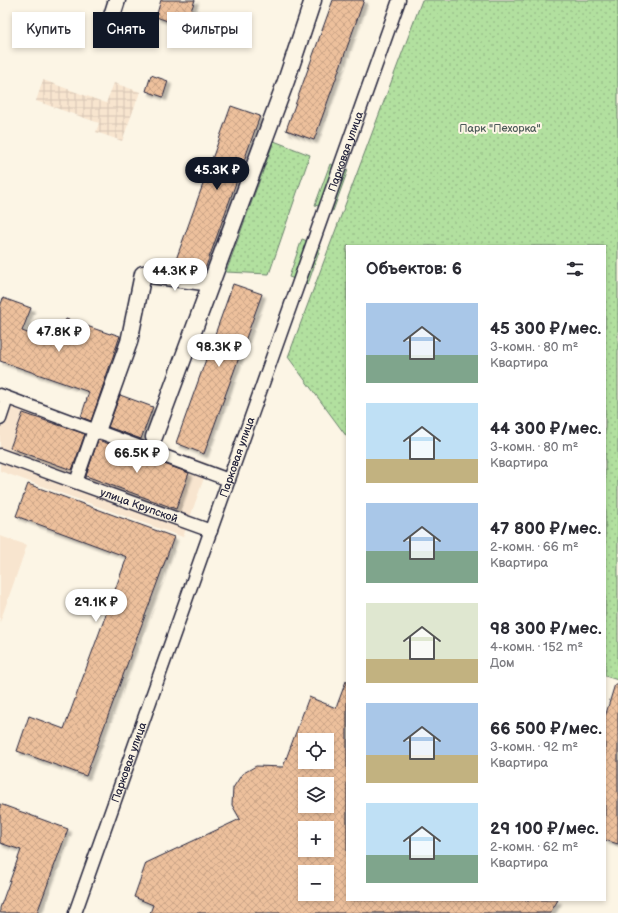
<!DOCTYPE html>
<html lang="ru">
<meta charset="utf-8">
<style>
body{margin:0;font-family:"Balsamiq Sans",sans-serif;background:#f2f2f3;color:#2b2b33;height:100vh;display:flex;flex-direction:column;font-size:15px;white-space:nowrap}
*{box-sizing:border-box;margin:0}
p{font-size:13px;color:#7c7c81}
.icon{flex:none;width:22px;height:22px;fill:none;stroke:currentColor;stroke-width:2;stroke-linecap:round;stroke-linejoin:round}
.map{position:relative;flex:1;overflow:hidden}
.drawer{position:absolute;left:346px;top:245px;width:260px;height:656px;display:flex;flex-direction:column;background:#fff;border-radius:0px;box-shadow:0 2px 6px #0003}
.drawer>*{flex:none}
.top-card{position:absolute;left:12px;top:12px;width:274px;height:36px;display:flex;gap:8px}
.controls{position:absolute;left:298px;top:733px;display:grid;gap:8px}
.controls a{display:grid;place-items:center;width:36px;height:36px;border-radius:0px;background:#fff;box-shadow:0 2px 6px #0003;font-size:20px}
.price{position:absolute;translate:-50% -34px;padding:0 9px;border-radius:14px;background:#fff;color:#222;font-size:13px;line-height:26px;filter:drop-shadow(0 1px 2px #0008)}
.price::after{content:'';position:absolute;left:50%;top:24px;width:12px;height:9px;margin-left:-6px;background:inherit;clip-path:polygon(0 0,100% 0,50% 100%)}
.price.selected{background:#111827;color:#fff}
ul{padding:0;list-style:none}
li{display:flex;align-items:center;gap:12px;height:100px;padding:0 20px}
li span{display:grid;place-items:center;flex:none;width:112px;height:80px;border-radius:0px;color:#555}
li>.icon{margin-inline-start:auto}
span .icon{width:48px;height:48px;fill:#fffc;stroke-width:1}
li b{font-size:17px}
h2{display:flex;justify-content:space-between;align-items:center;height:48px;padding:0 20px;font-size:17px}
.pill{padding:0 14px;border-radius:0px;background:#fff;box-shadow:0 2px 6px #0003;font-size:14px;line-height:36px}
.pill.selected{background:#111827;color:#fff}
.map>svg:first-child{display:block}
.built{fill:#f8e5cf}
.industrial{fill:url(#industrial-grid)}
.green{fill:#b2e09f;stroke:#6a816d}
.park{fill:url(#park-dots);stroke:#6a816d}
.building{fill:url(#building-cross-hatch);stroke:#22223b;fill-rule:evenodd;filter:url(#shadow)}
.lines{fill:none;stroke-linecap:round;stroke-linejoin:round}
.pedestrian-casing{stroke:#22223b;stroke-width:15}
.minor-casing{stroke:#22223b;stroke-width:19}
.pedestrian{stroke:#fcf5e5;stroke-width:12}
.minor{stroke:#fcf5e5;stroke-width:16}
.labels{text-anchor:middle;stroke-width:4;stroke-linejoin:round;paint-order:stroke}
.park-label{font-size:11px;fill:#4d5b59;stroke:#fcf5e5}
.street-label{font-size:11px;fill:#22223b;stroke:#fcf5e5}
</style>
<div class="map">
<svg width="618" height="913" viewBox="0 0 618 913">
<defs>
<pattern id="industrial-grid" width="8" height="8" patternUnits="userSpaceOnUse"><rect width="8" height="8" fill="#f8e5cf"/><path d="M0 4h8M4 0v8" fill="none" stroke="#d4c4b3"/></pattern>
<pattern id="park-dots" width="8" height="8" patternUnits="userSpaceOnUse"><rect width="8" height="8" fill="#b2e09f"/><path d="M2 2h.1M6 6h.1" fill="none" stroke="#99c08a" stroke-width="1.8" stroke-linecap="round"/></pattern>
<pattern id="building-cross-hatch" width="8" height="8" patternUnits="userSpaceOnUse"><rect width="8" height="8" fill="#edc09c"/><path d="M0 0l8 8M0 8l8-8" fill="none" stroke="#cba587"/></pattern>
<filter id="shadow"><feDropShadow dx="3.5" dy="3.5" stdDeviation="1" flood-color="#0004"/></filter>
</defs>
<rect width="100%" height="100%" fill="#fcf5e5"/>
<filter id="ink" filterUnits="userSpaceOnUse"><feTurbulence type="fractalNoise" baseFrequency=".025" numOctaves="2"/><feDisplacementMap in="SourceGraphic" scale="8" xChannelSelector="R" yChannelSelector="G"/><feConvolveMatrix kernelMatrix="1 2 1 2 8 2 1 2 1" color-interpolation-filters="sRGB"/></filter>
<g filter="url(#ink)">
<path class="built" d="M0 388 209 464 183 537 0 471Z
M0 536 27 545 0 622Z"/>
<path class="industrial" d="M43 80 106 103 114 83 140 92 122 141 96 132 99 123 36 101Z"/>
<path class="green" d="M330 164 348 170 333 211 315 205Z
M302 239 321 246 308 284 289 277Z"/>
<path class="park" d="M422 0H618V680L605 676V246H347V437L288 357Z
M274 141 310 155 269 274 226 272Z"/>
<path class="building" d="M161 0H195L185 27 156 17Z
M333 0H364L314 140 286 130Z
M151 75 168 81 163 97 146 91Z
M231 106 260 116 204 272 175 269 173 268Z
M233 284 262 294 204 454 176 443Z
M3 298 31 308 22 331 57 344 66 319 110 334 111 333 120 336 91 421 81 417 89 392 0 361V307Z
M120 395 153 407 141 439 108 427Z
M23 413 85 434 72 470 10 448Z
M98 440 189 473 176 509 86 476Z
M28 484 174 537 86 776 17 751 29 716 64 729 127 557 16 516Z
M346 681H347V900H558L550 913H150L153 905 134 897 146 863 240 819 232 805 233 788 242 774 256 766 283 767 309 697 336 708ZM305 740H327V762H305ZM305 784H327V806H305ZM305 828H327V850H305ZM305 872H327V894H305Z
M615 684H618V844L605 840V717Z
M0 804 68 829 37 913H0V908L21 850 0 843Z"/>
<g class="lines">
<g class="pedestrian-casing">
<g id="pedestrian">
<path d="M0 395 229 480"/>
<path d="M0 419 7 398"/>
<path id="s1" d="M0 455 211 531"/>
<path d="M76 482 94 430"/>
<path id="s2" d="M75 913 399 0"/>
</g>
</g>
<g class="minor-casing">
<path id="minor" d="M110 22 117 0
M97 431 129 342 143 274 211 283
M154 437 286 81 313 0"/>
</g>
<use href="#pedestrian" class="pedestrian"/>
<use href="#minor" class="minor"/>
</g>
</g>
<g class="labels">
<g class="park-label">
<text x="500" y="132">Парк "Пехорка"</text>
</g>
<g class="street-label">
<text dy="4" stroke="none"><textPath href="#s2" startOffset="808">Парковая улица</textPath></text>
<text dy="4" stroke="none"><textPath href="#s2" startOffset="484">Парковая улица</textPath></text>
<text dy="4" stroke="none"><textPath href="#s1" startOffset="148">улица Крупской</textPath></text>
<text dy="4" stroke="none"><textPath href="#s2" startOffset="160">Парковая улица</textPath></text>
</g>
</g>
</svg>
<div class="controls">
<a><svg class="icon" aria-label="locate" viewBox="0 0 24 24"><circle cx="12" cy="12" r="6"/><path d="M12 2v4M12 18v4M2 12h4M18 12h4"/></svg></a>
<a><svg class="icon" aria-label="layers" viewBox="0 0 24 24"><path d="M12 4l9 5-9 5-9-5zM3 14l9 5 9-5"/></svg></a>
<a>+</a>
<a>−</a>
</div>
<b class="price selected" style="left:217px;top:191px">45.3K ₽</b>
<b class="price" style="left:175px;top:292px">44.3K ₽</b>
<b class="price" style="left:59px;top:353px">47.8K ₽</b>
<b class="price" style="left:219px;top:368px">98.3K ₽</b>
<b class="price" style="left:137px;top:474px">66.5K ₽</b>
<b class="price" style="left:96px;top:623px">29.1K ₽</b>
<div class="top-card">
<a class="pill">Купить</a>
<a class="pill selected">Снять</a>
<a class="pill">Фильтры</a>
</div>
<section class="drawer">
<h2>Объектов: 6<svg class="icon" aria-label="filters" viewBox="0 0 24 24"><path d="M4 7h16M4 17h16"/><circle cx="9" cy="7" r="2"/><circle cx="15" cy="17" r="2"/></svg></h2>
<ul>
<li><span style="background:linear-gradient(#a9c7e8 65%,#7fa58c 0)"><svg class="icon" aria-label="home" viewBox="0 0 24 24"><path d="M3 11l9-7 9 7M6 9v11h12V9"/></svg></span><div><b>45 300 ₽/мес.</b><p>3-комн. · 80 m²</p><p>Квартира</p></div></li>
<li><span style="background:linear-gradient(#bfe0f5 70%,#c2b280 0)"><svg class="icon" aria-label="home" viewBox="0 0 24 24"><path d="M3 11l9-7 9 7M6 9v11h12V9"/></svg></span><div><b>44 300 ₽/мес.</b><p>3-комн. · 80 m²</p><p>Квартира</p></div></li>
<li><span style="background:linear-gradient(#a9c7e8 60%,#7fa58c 0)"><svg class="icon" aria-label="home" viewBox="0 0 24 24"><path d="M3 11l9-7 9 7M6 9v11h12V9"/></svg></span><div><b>47 800 ₽/мес.</b><p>2-комн. · 66 m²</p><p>Квартира</p></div></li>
<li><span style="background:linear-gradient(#dfe7d0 70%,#c2b280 0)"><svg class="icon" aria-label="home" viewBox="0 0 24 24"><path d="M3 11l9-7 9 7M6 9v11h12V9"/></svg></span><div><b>98 300 ₽/мес.</b><p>4-комн. · 152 m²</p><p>Дом</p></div></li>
<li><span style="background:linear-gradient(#a9c7e8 65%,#c2b280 0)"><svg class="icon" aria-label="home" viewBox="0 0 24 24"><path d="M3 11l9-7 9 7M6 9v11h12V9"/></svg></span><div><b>66 500 ₽/мес.</b><p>3-комн. · 92 m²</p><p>Квартира</p></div></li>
<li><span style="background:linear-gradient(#bfe0f5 65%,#7fa58c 0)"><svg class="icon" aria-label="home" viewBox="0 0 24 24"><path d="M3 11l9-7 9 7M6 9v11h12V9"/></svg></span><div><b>29 100 ₽/мес.</b><p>2-комн. · 62 m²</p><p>Квартира</p></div></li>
</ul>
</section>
</div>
